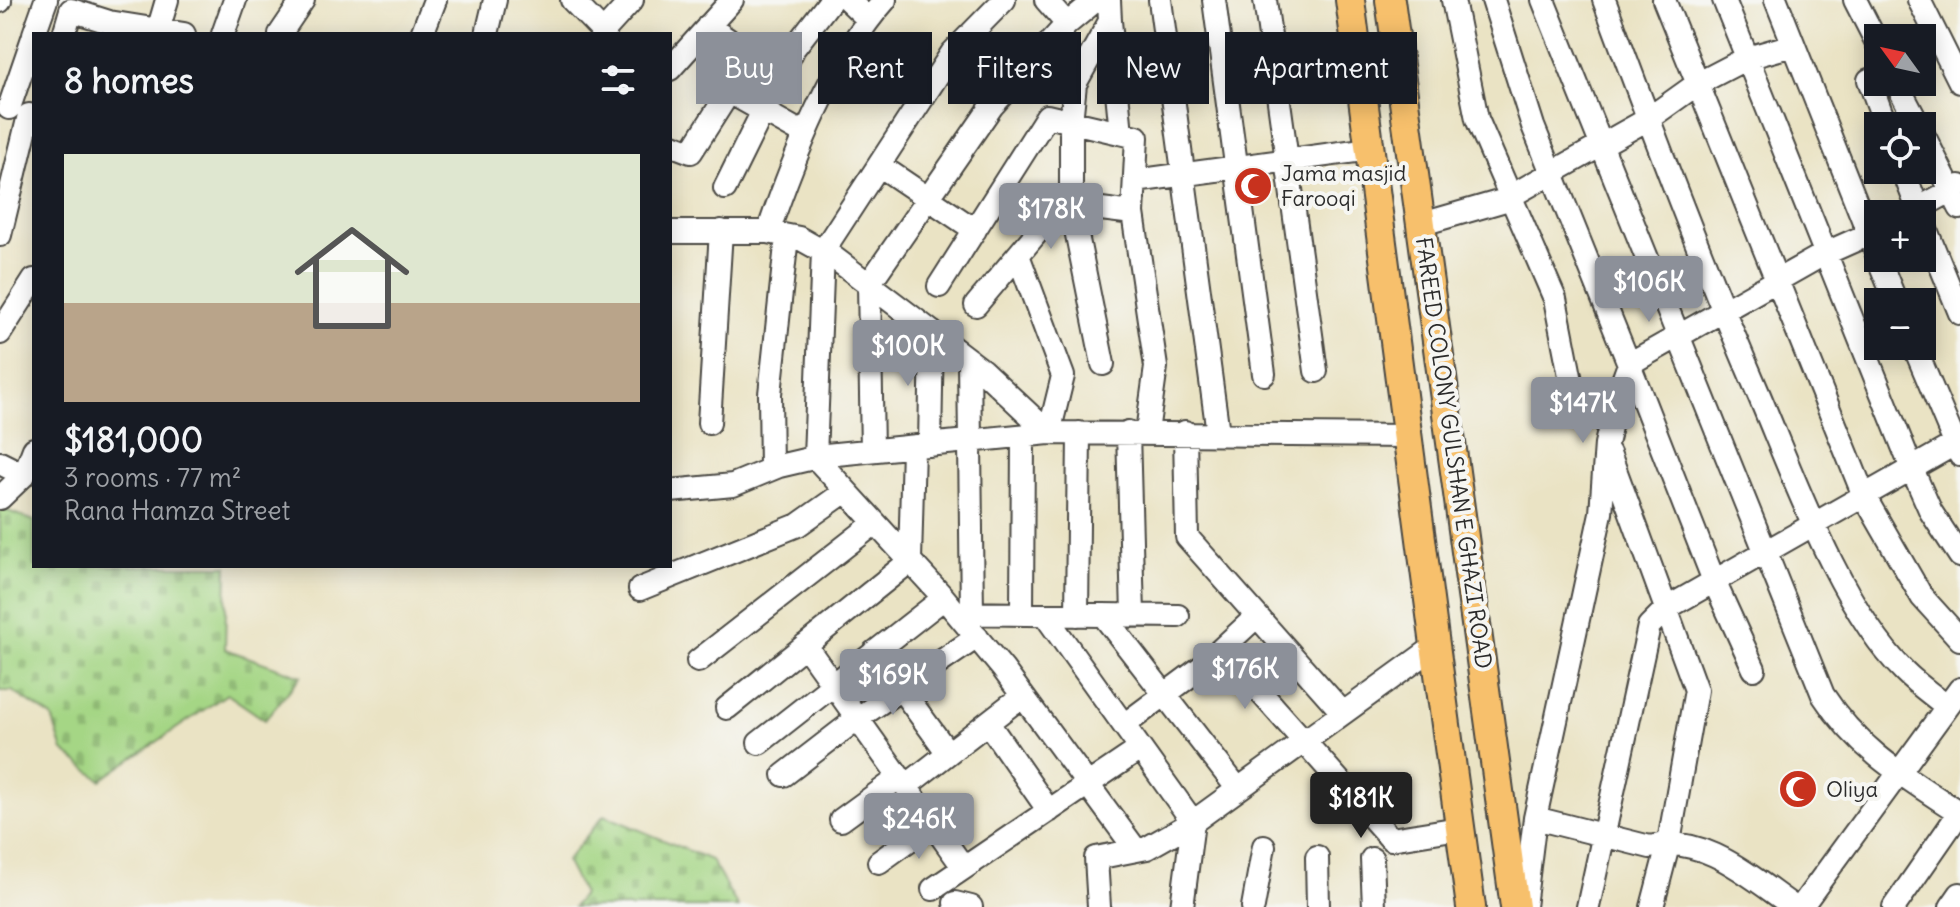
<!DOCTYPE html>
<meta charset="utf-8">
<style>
body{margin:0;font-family:Delius,sans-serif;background:#20242c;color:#f1f3f6;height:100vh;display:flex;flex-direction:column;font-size:30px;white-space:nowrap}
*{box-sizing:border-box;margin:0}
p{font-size:26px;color:#9ea1a6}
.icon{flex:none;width:44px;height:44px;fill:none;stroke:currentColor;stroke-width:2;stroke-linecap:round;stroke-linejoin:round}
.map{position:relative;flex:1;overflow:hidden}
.side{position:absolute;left:32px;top:32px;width:640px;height:536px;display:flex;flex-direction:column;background:#171b24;border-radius:0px;box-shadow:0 4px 20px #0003}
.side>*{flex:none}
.top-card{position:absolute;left:696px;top:32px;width:760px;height:72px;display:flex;gap:16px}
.needle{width:52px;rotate:303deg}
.fabs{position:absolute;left:1864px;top:24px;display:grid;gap:16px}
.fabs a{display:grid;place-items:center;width:72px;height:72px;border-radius:0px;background:#171b24;box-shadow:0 4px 20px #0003;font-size:40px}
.price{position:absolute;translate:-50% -68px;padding:0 18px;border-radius:8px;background:#8c9099;color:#fff;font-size:26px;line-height:52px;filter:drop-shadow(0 2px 4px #0008)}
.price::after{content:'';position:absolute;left:50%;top:48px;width:24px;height:18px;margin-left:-12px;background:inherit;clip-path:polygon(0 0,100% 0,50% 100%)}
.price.on{background:#222;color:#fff}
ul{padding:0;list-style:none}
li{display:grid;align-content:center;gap:16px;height:424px;padding:0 32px}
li+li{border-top:2px solid #363941}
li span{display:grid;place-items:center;height:248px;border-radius:0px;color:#555}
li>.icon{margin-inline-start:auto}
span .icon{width:144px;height:144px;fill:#fffc;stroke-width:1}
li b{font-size:34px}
h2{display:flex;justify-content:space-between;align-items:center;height:96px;padding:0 32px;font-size:34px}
.pill{padding:0 28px;border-radius:0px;background:#171b24;box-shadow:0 4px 20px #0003;font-size:28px;line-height:72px}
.pill.on{background:#8c9099;color:#fff}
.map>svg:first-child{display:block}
.cemetery{fill:url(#cemetery-stones);stroke:#688058;stroke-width:2}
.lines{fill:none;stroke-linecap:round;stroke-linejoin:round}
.minor-casing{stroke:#484742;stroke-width:26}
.major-casing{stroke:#484742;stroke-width:32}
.minor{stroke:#fff;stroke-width:22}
.major{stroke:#f7c06c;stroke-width:28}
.labels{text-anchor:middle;stroke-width:8;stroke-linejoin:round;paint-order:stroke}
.poi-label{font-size:22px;fill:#2b2b2b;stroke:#f6f6f2;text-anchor:start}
.street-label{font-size:22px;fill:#2b2b2b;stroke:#f6f6f2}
</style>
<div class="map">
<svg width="1960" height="907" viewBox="0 0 1960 907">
<defs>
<pattern id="cemetery-stones" width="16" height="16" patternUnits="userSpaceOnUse" patternTransform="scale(2)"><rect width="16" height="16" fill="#a5d685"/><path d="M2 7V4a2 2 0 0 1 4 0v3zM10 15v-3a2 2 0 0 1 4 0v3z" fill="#8eb873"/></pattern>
</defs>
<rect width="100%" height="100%" fill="#f6f6f2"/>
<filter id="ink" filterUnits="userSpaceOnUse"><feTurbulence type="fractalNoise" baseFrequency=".0125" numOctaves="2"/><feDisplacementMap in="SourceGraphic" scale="16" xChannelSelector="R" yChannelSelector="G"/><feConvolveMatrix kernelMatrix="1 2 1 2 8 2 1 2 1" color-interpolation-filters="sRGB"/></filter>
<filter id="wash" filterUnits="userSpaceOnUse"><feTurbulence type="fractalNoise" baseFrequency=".006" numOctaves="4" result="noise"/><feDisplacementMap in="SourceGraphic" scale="32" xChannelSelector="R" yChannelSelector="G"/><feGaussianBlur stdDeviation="1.8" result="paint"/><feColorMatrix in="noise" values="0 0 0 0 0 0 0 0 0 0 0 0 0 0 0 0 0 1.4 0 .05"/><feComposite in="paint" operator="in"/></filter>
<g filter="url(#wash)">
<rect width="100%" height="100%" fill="#eae3c4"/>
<path class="cemetery" d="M0 508 34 521V566H227L225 649 301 676 265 720 227 694 101 780 63 751 52 717 12 691H0Z
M604 815 711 860 738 907H573L583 894 566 861Z"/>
</g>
<g filter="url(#ink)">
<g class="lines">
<g class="minor-casing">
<path id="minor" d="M572 0 605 34
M848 0 868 19
M1004 0 952 53 823 251 815 457 944 598 1003 669 1136 850
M1046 0 1067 24
M1160 0 1218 433
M1214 0 1264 374
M1265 0 1316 371
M1453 0 1477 119 1555 299 1572 386
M1493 0 1533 126 1629 364 1617 397 1606 444 1601 513 1535 818 1524 907
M1543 0 1823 695C1859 751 1905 777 1960 813
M1604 0C1653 132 1703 265 1759 395 1794 478 1841 609 1905 672 1918 685 1933 695 1947 707
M1664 0 1864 496 1922 597 1960 639
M1724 0 1912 469 1931 512 1960 556
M1776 0 1878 257
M1855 0 1878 45
M1919 0 1960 82
M0 1V0
M1110 21 1121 133
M34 34 46 0
M64 34 71 10 109 22 184 34
M157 34 167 0
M223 34 235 0
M280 34 303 0
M422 34 435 0
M487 34 495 0
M601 34 632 0
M670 69 732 0
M1869 80 1886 126
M1896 82 1919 126
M729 92 804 134
M9 108 34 35
M1922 132 1960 208
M670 144 691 152 752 56 708 26
M879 165 975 230
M1903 170 1920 214
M1135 181 1370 149
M725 188 794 48 831 0
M1908 214 1960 186
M1922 220 1960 313
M1422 224 1502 201 1648 119 1697 84 1747 58 1793 45
M670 232H768L799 238 833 257 982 370 1049 433
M768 232C794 157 832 59 885 0
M0 235 29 115
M1018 255 1063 376 1049 433
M1878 258 1896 302
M939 286 1047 116 1137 137 1133 213 1156 367 1147 432
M976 305 1061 204 1133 213
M0 333 34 280
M1914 346 1960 455
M969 360 972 614
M1103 364 1071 205V122L1075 84 1110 21 1109 0
M709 423 721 231
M1128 432 1133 615
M1185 432 1187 537 1343 713
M930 445 932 332
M872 450 869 284 992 106 1067 24 1096 0
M1609 453 1696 690 1669 842 1652 907
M0 463 24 475
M771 469 770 394 787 236
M670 491 733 485 779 466 826 455 1049 433 1409 436
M0 498 24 475 34 449
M640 589 798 525 846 491
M958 613 1178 616
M1022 614 1023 437
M1045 615 1193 822 1182 907
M1077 615 1079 433
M1103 615 1238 789
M805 645 964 868
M1222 649 1391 839 1459 828
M874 652 948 753
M698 661 875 523
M1754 669 1714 581 1629 364 1824 254 1878 230
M727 708 910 561 913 447
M988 723 1049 811
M1124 725 1203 666 1257 616
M759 743 944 598
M784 775 858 718 977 637
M906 786 1022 696
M1535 818 1650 847C1702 832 1753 879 1794 907
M841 820 900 777
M1317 857 1318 907
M1372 859 1374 907
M879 862 933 823
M933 889 1140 749
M955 903 971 907
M1099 907 1096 858 1147 848 1193 822 1433 648
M1253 907 1264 846
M1588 907 1649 626 1667 608 1960 441
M1801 907 1960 689
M1894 907 1960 812
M1951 907 1960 894"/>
</g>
<g class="major-casing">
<path id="major" d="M1350 0C1391 302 1428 605 1471 907
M1390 0 1515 907"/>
</g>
<use href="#minor" class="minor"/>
<use href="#major" class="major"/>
</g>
</g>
<defs>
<g id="mosque-disc" transform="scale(2)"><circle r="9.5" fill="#c8321e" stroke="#f6f6f2"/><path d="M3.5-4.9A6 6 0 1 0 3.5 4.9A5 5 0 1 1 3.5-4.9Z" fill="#fff"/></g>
</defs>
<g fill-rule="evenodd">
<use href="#mosque-disc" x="1253" y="186"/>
<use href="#mosque-disc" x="1798" y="789"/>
</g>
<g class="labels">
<g class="poi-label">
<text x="1281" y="181">Jama masjid<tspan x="1281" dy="25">Farooqi</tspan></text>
<text x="1826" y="797">Oliya</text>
</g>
<g class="street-label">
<text transform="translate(1454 453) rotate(82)" y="8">FAREED COLONY GULSHAN E GHAZI ROAD</text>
</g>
</g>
</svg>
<div class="fabs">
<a><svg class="needle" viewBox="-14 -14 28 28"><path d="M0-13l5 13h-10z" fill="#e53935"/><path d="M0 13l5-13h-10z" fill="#9ea1a6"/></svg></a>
<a><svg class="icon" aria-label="locate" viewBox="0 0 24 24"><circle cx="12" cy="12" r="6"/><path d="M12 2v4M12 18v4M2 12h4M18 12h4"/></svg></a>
<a>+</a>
<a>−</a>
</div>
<b class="price" style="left:1051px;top:251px">$178K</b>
<b class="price" style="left:1649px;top:324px">$106K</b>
<b class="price" style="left:908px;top:388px">$100K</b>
<b class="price" style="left:1583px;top:445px">$147K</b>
<b class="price" style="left:1245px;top:711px">$176K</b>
<b class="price" style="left:893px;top:717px">$169K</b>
<b class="price on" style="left:1361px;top:840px">$181K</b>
<b class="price" style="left:919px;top:861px">$246K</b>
<div class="top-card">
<a class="pill on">Buy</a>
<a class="pill">Rent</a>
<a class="pill">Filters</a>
<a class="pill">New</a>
<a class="pill">Apartment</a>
</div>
<section class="side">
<h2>8 homes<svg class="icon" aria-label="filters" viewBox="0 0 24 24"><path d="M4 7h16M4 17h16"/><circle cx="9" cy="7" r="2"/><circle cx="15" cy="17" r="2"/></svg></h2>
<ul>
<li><span style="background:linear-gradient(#dfe7d0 60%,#b9a48a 0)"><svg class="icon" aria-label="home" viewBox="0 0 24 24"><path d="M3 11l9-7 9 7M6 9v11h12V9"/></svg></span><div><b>$181,000</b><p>3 rooms · 77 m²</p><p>Rana Hamza Street</p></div></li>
</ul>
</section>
</div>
